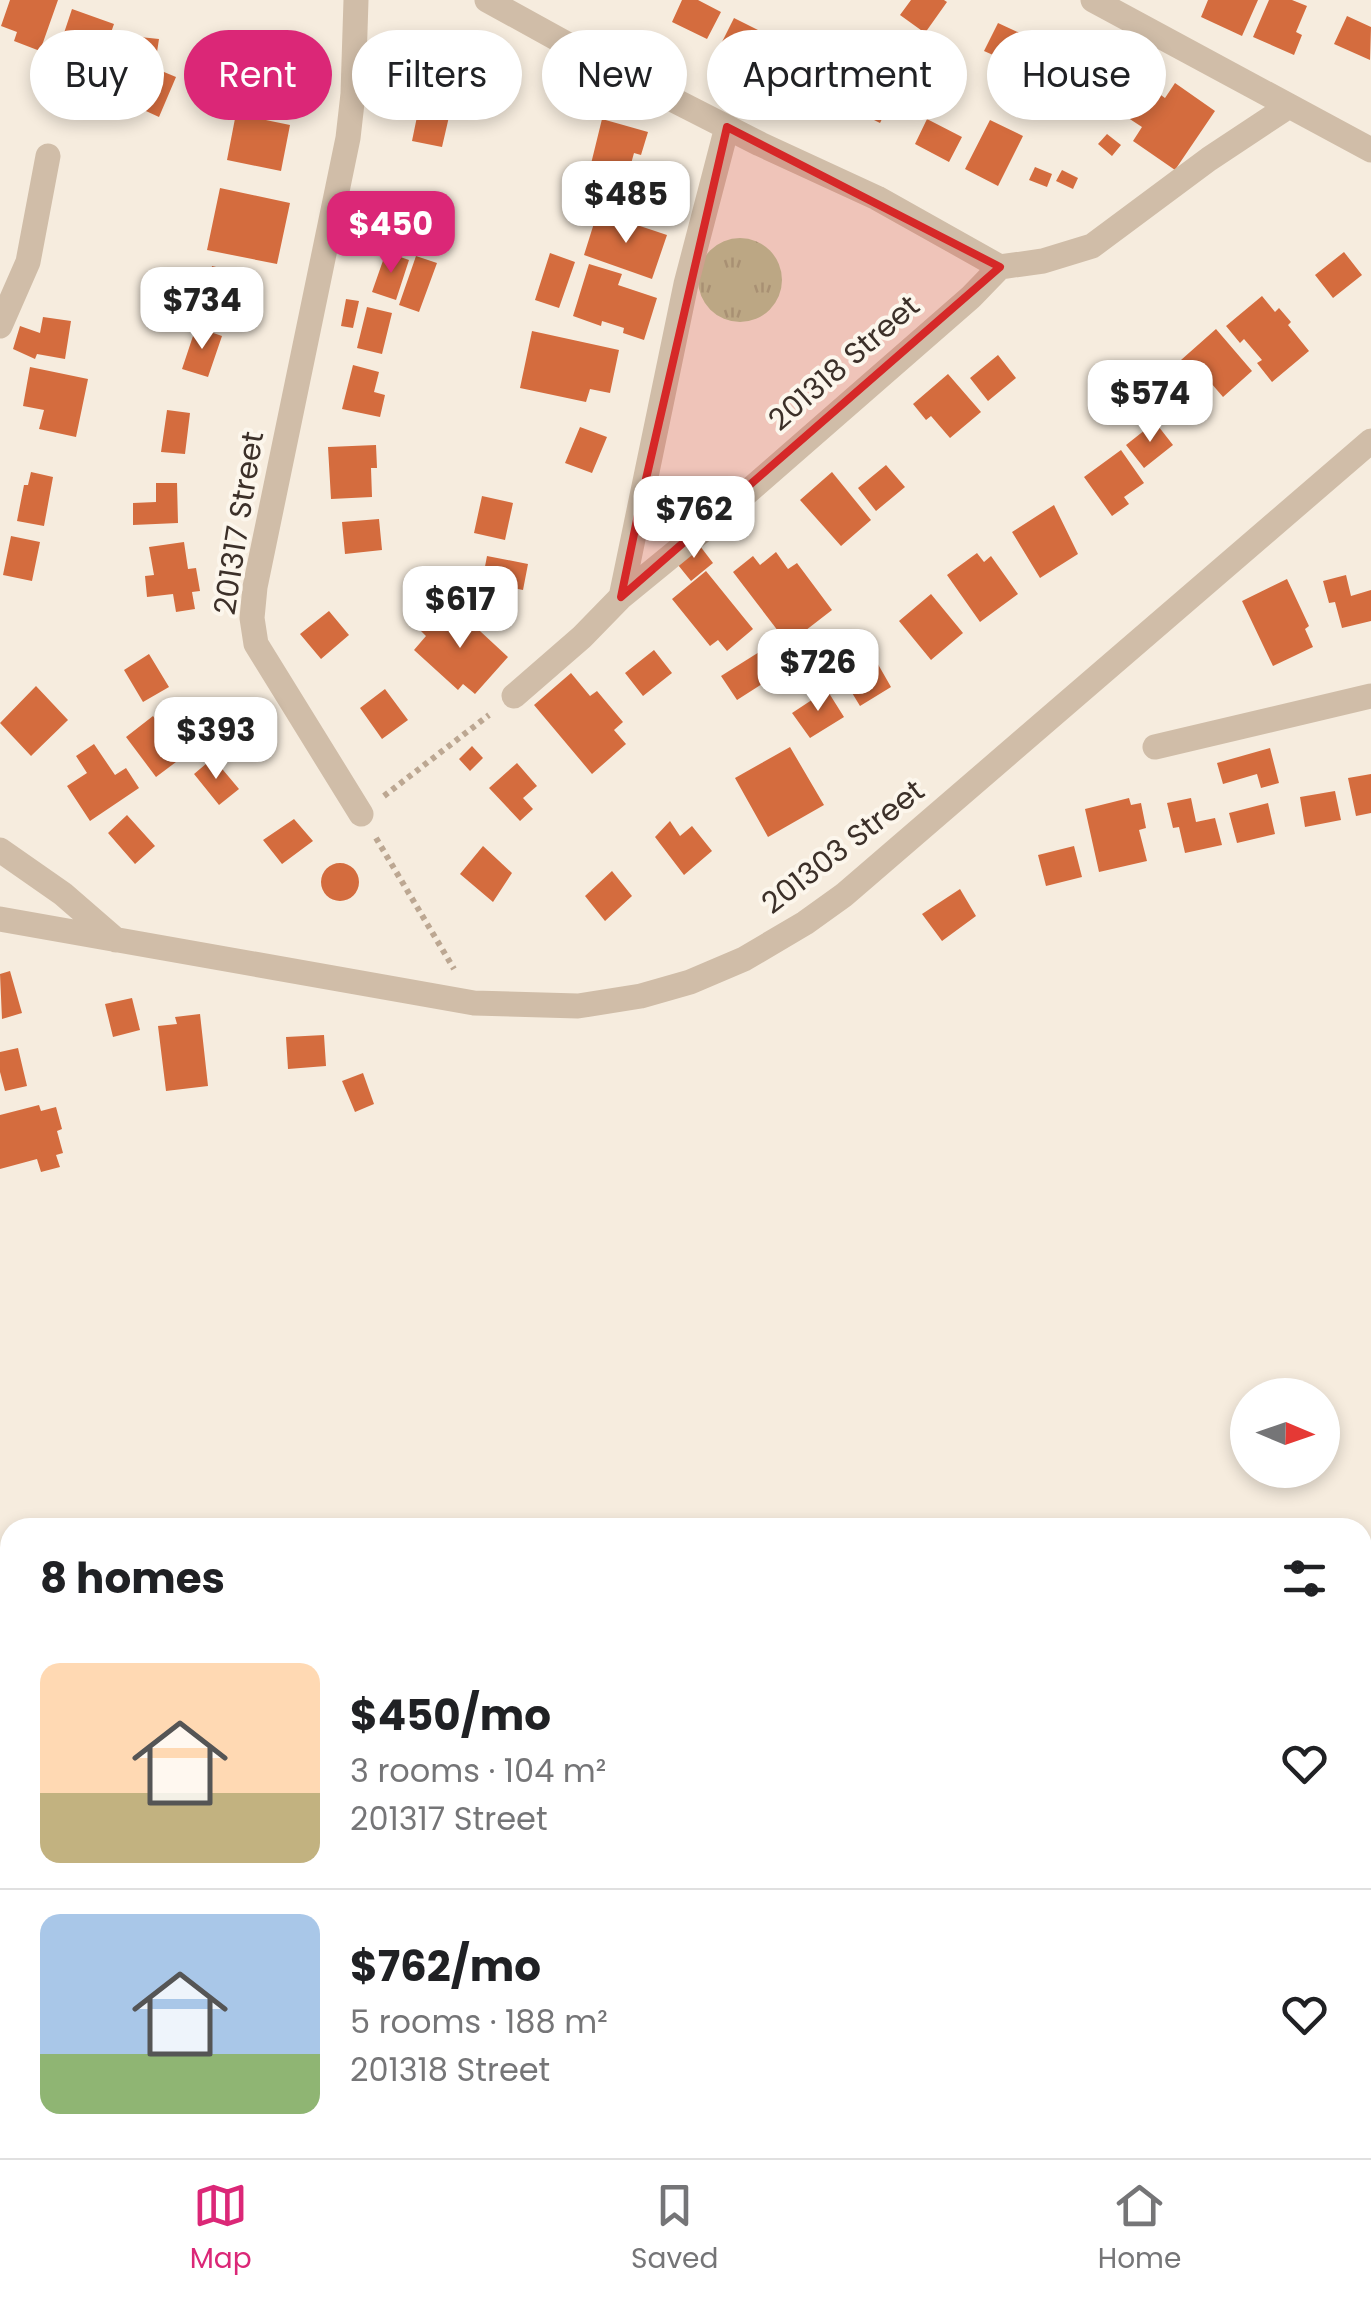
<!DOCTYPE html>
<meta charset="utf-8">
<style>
body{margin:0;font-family:Poppins,sans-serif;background:#f2f2f2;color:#202124;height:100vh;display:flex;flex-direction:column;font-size:38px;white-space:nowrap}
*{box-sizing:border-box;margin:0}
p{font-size:32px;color:#757577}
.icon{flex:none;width:55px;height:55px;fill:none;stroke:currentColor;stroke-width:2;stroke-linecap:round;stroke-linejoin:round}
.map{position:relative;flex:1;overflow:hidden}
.drawer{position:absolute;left:0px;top:1518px;width:1372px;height:642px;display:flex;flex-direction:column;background:#fff;border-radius:30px 30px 0 0;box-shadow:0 5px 15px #0003}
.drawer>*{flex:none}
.guide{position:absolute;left:30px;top:30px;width:1312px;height:90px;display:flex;gap:20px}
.needle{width:65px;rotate:92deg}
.controls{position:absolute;left:1230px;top:1378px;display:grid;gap:20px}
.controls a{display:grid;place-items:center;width:110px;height:110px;border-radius:50%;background:#fff;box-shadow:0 5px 15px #0003;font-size:50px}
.price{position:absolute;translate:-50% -85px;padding:0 22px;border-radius:20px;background:#fff;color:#222;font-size:32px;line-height:65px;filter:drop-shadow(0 2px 5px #0008)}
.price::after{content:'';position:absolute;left:50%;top:60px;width:30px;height:22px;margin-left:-15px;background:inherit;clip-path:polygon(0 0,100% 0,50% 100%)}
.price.on{background:#db2777;color:#fff}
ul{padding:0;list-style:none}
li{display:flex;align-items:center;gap:30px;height:250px;padding:0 40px}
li+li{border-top:2px solid #e0e0e0}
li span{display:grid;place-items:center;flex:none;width:280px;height:200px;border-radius:20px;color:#555}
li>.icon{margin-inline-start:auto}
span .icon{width:120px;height:120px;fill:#fffc;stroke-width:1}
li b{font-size:42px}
h2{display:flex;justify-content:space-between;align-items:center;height:120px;padding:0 40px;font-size:42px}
.pill{padding:0 35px;border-radius:45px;background:#fff;box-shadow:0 5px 15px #0003;font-size:35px;line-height:90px}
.pill.on{background:#db2777;color:#fff}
.menu{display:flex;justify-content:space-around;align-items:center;height:140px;border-top:2px solid #e0e0e0;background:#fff;font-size:28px;color:#757577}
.menu a{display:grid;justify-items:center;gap:5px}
.menu .on{color:#db2777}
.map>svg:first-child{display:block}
.grass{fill:url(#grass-tufts)}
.building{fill:#d46c3e}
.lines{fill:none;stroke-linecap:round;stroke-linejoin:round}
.path{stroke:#bca792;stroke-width:6;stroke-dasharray:5 5;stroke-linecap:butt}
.street{stroke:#d0bda8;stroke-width:25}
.marked{fill:#d62828;fill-opacity:0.2;stroke:#d62828;stroke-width:8;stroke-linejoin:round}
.labels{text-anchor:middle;stroke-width:8;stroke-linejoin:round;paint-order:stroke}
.street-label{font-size:30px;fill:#3c3029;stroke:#fcf6ec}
</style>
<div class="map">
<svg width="1371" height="2158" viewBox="0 0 1371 2158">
<defs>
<pattern id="grass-tufts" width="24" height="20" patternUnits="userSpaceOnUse" patternTransform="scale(2.5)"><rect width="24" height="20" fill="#b6c79c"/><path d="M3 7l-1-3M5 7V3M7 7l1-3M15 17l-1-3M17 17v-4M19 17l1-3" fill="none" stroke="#9dab86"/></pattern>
</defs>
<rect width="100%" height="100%" fill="#f6ecde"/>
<path class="grass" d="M698 280a42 42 0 1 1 84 0a42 42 0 1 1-84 0Z"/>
<path class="building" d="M10 0H58L40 51 14 41 17 32 1 26Z
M682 0H698L721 12 707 39 672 22Z
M911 0H944L947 2 925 33 900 15Z
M1208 0H1258L1242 36 1201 17Z
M1269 0H1292L1307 6 1296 32 1302 35 1294 55 1253 37Z
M72 9 114 24 107 44 116 47 107 74 56 57Z
M1347 16 1371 27 1370 60 1334 44Z
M734 18 768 35 754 63 720 46Z
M998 23 1033 39 1020 67 984 51Z
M249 30 280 35 274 74 243 69Z
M140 37 159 39 157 52 139 50Z
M1049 47 1085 61 1073 90 1033 75 1042 51 1047 52Z
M443 51 482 57 473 106 423 97 427 77 435 78 436 70 432 69 435 52 443 54Z
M813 55 847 72 833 100 799 83Z
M152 67 176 77 159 117 135 106Z
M860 78 894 95 880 123 846 106Z
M1137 78 1165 98 1175 83 1215 111 1175 170 1133 141 1142 127 1116 110Z
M420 102 451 108 442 147 412 141Z
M238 103 263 108 261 119 290 125 281 171 227 160Z
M602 119 648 132 641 155 634 153 626 182 589 172Z
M927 119 962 137 949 162 915 144Z
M990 120 1023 136 998 186 965 169Z
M1107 134 1121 145 1112 156 1098 144Z
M1035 167 1052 174 1047 187 1029 180Z
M1062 170 1078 178 1073 189 1056 181Z
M220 188 290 203 277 264 207 250Z
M398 204 427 212 416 249 388 241Z
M610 216 667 235 652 279 584 255 595 220 608 224Z
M386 252 409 260 396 300 372 292Z
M1344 252 1362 275 1333 298 1315 275Z
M550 253 575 262 559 308 535 300Z
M416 256 437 263 419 312 399 305Z
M589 264 622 274 618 285 657 298 644 340 623 333 624 328 602 321 601 326 573 316Z
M212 266 237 272 227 314 203 308Z
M1262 296 1275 312 1279 308 1291 322 1288 325 1309 351 1272 382 1257 363 1262 360 1244 339 1240 343 1226 326Z
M346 299 359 301 353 328 341 326Z
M367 307 392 313 382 354 357 348Z
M43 317 71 321 65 359 37 354 35 359 13 349 20 326 40 333Z
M196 327 222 336 208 377 182 369Z
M1216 329 1252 371 1223 397 1205 376 1199 381 1181 360Z
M532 331 619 350 610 393 590 389 586 402 520 388Z
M998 355 1016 378 988 401 970 378Z
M353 365 379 372 374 392 385 395 380 417 342 409Z
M30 367 88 379 76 437 39 429 44 410 23 406Z
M948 374 981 412 950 438 931 416 926 420 913 404Z
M167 410 190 413 185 454 161 452Z
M1155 422 1173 445 1144 468 1126 445Z
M580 427 607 437 592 473 565 463Z
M376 445 377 468H371L372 497 331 499 328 447Z
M1121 450 1144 483 1124 497 1129 504 1112 516 1084 477Z
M886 465 905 487 876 511 858 488Z
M31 472 53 477 44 526 17 521 24 485H28Z
M832 472 871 520 841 546 800 500Z
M156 483H177L178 523 133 525V503L156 502Z
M482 496 513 503 505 540 474 533Z
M1054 505 1078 554 1040 578 1012 532Z
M379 519 382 550 345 554 342 522Z
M11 536 40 542 32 581 3 575Z
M184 542 188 569 196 568 200 591 192 592 195 609 176 612 173 594 147 597 145 576 154 575 149 547Z
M697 542 713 563 691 581 674 560Z
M776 552 788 569 797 563 832 610 788 644 733 572 753 556 760 565Z
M977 553 984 562 991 556 1018 594 980 622 947 575Z
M487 556 528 564 523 590 482 582Z
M706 571 753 629 727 651 718 640 710 646 672 599Z
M1346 575 1351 596 1371 590V621L1342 628 1335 602 1329 603 1323 581Z
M1287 579 1309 626 1305 629 1313 647 1273 666 1242 601Z
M931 594 963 633 931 660 899 621Z
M453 606 508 657 475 694 463 684 458 690 414 650 426 636 421 631 432 619 437 624Z
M329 611 349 635 321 659 300 634Z
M764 649 779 673 737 700 721 676Z
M654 650 672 673 643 696 625 673Z
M149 654 169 687 143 702 124 670Z
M875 659 891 687 860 706 843 678Z
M571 673 590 696 597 691 623 722 614 730 626 744 592 774 534 705Z
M36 686 68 720 31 756 0 723Z
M385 689 408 720 382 739 360 708Z
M827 690 844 717 810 738 792 713Z
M173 708 200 744 156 777 126 737 153 716 156 720Z
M94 744 115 775 126 768 139 788 90 821 67 786 87 773 76 756Z
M472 746 483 758 470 771 459 759Z
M790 747 824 805 768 837 735 778Z
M1270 748 1279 783 1261 788 1257 774 1223 784 1217 763Z
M213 758 239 789 219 805 194 774Z
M517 763 537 786 523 798 533 809 520 821 489 788Z
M1371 774V813L1356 816 1348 778Z
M1335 791 1341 820 1305 827 1300 797Z
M1129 798 1131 805 1141 803 1146 828 1139 830 1147 861 1099 872 1085 809Z
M1191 798 1196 822 1215 818 1222 845 1185 853 1179 827 1173 828 1167 803Z
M1268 803 1275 834 1237 843 1229 813Z
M127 815 155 846 135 864 108 833Z
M294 819 313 841 282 864 263 840Z
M670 821 680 836 692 826 712 851 684 875 655 837Z
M483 846 512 873 493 902 460 874Z
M1074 846 1082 877 1046 886 1038 855Z
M321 882a19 19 0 1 1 38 0a19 19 0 1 1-38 0Z
M612 871 632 896 605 921 585 896Z
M960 889 976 916 942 941 922 914Z
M10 971 22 1013 2 1019 0 974Z
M132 998 140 1030 113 1037 105 1004Z
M200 1014 208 1086 166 1091 158 1026 177 1024 175 1017Z
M324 1035 326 1066 288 1069 286 1037Z
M18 1048 27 1086 5 1091 0 1072V1052Z
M363 1073 374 1104 355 1112 342 1081Z
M39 1105 41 1111 56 1107 62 1129 57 1131 63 1153 56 1155 60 1167 41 1172 37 1159 0 1169V1115Z"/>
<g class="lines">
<path class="path" d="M384 796 489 715
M376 838 454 969"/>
<path class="street" d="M356 0 353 94 348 138 255 587 252 618 256 644 361 814
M487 0 603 64 760 144 877 198 1000 267
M1093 0 1371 150
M0 326 28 262 48 156
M621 597 686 284 727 127
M514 696 582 637 621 597 720 516 971 297 1000 267 1043 261 1092 246 1209 159 1289 106
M1155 747 1371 696
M0 850 63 894 116 940
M0 919 474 1003 578 1006 641 996 690 982 744 959 805 923 844 895 1371 441"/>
</g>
<path class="marked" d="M727 127 1000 267 621 597 640 505Z"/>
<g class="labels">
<g class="street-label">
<text transform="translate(844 363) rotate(-41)" y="10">201318 Street</text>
<text transform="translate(239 523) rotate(-81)" y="10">201317 Street</text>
<text transform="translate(843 847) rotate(-38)" y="10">201303 Street</text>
</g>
</g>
</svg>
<div class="controls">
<a><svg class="needle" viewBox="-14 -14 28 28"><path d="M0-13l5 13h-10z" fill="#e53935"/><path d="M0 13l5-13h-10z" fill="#757577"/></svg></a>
</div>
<b class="price" style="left:626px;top:246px">$485</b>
<b class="price on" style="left:391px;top:276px">$450</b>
<b class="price" style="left:202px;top:352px">$734</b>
<b class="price" style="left:1150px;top:445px">$574</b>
<b class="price" style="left:694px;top:561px">$762</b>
<b class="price" style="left:460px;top:651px">$617</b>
<b class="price" style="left:818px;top:714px">$726</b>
<b class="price" style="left:216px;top:782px">$393</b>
<div class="guide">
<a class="pill">Buy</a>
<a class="pill on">Rent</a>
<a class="pill">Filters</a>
<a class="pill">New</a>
<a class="pill">Apartment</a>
<a class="pill">House</a>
</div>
<section class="drawer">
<h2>8 homes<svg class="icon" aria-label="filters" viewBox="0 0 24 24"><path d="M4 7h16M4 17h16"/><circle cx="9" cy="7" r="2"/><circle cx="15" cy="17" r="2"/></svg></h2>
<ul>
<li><span style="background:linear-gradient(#ffd9b3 65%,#c2b280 0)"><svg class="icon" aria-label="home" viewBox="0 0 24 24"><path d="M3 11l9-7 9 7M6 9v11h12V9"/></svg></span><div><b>$450/mo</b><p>3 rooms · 104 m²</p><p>201317 Street</p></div><svg class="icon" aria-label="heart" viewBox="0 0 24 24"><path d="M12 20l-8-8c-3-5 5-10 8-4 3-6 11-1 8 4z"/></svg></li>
<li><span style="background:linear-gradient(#a9c7e8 70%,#8fb573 0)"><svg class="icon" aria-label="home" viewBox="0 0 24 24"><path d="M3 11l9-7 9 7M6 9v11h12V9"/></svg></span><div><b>$762/mo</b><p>5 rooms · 188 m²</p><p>201318 Street</p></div><svg class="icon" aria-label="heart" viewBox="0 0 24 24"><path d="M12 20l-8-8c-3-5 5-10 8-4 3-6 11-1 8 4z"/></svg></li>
</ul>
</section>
</div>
<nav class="menu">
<a class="on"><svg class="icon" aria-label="map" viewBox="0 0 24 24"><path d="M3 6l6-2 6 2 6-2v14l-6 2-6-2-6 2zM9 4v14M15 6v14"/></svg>Map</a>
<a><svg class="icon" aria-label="saved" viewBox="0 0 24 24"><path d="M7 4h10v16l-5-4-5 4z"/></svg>Saved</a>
<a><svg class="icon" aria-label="home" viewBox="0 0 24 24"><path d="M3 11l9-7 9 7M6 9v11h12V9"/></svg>Home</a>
</nav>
